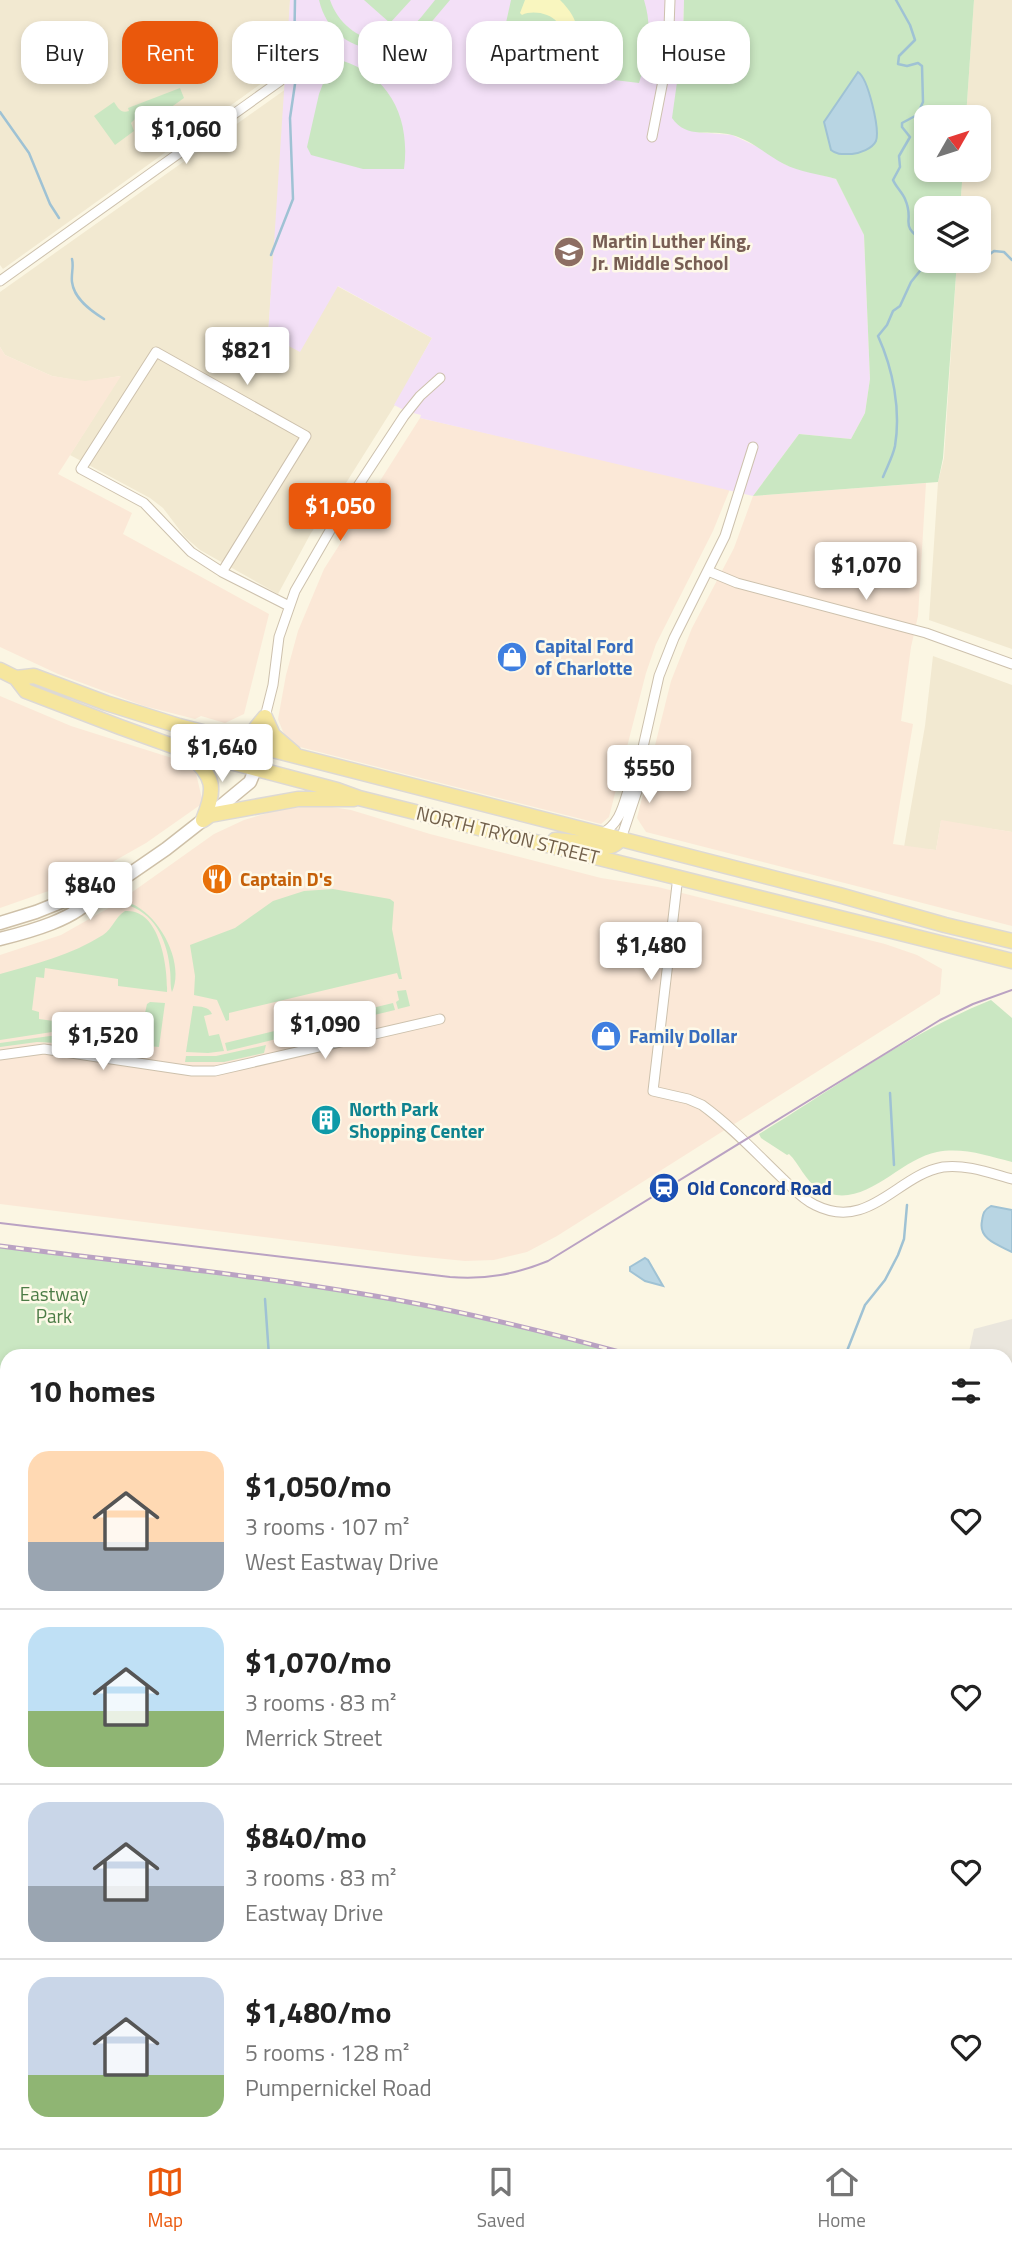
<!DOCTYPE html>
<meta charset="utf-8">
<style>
body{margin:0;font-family:"Titillium Web",sans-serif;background:#f2f2f2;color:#222;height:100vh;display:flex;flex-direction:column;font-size:26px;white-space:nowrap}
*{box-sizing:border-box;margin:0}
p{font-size:23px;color:#767676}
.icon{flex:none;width:38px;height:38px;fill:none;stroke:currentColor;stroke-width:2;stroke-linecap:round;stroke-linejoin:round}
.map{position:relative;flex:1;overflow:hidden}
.panel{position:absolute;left:0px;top:1349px;width:1013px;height:800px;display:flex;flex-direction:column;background:#fff;border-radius:21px 21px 0 0;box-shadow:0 4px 10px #0003}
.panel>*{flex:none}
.guide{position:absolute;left:21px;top:21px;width:971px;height:63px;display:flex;gap:14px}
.needle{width:46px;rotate:51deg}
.buttons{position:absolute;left:914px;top:105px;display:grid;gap:14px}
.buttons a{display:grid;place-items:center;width:77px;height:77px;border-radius:14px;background:#fff;box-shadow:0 4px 10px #0003;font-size:35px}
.price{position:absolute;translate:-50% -60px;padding:0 16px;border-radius:7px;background:#fff;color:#222;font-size:23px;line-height:46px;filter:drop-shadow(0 2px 4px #0008)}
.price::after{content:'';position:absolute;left:50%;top:42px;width:21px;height:16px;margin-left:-10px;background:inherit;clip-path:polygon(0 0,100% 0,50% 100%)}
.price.active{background:#ea580c;color:#fff}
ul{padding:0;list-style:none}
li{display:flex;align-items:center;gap:21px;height:175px;padding:0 28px}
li+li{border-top:2px solid #e0e0e0}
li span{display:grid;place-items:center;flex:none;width:196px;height:140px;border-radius:21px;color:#555}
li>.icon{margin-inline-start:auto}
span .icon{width:84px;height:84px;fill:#fffc;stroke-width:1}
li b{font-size:30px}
h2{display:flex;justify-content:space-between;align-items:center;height:84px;padding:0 28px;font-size:30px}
.pill{padding:0 24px;border-radius:21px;background:#fff;box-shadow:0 4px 10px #0003;font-size:24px;line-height:63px}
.pill.active{background:#ea580c;color:#fff}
.tabs{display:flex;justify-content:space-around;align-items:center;height:98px;border-top:2px solid #e0e0e0;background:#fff;font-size:19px;color:#767676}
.tabs a{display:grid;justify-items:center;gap:4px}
.tabs .active{color:#ea580c}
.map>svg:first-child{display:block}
.residential{fill:#f2e9d1}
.commercial{fill:#fbe8d7}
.industrial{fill:#eae6dd}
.education{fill:#f3e0f7}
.green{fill:#cae7c2}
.sand{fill:#f9f6bf}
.water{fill:#b8d5e3;stroke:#9fc2d4;stroke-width:2}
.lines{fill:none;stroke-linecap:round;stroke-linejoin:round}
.stream{stroke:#9fc2d4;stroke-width:2.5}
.street-casing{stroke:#cdc1ad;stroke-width:11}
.secondary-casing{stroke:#cec0a8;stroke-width:15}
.primary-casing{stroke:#ddd9d4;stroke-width:17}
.street{stroke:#fff;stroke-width:9}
.secondary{stroke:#fff;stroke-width:12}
.primary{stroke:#f6e69e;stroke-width:14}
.tram{stroke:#baa2c3;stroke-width:2}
.rail-casing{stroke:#baa2c3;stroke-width:5}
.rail{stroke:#fef9e8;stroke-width:2.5;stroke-dasharray:8;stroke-linecap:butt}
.labels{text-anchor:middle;stroke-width:5;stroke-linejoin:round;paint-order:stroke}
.education-label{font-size:19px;font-weight:bold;fill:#785e54;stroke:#fef9e8;text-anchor:start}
.shop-label{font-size:19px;font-weight:bold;fill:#366cbe;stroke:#fef9e8;text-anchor:start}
.street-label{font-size:19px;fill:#715f4a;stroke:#fef9e8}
.food-label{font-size:19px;font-weight:bold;fill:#c56008;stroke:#fef9e8;text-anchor:start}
.culture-label{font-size:19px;font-weight:bold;fill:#0d838f;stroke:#fef9e8;text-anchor:start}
.transit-label{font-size:19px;font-weight:bold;fill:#164399;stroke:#fef9e8;text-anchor:start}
.park-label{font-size:19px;fill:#4c7c46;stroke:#fef9e8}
</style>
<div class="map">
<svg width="1012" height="2148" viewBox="0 0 1012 2148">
<rect width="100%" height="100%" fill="#fbf6e3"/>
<path class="residential" d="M0 0H290L287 65 3 269 0 265Z
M974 0H1012V649L929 620 938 482 944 458 957 261H978V208H960L963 170H978V117H966Z
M286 89 268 335 300 351 337 286 432 338 395 405 346 483 311 533 278 594 200 550 185 537 163 508 150 498 70 455 120 376 85 382 52 376 5 355 0 347V292Z
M933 656 1012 685V832L941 821 936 850 904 847 925 726Z
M0 1785H7V2142H340L336 2148H0Z"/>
<path class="commercial" d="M0 347 5 355 52 376 85 381 121 376 58 474 132 513 123 534 269 614 244 714 225 723 201 716 195 719 144 706 58 674 0 647Z
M420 418 730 489 713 531 656 644 646 673 609 817 601 824 288 744 278 719 286 675 298 631 324 569Z
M926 483 918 616 911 647 901 721 913 724 893 844 936 850 941 820 1012 832V926L646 832 637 818 671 681 692 628 734 548 753 496Z
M0 696 71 726 194 765 203 803 146 843 102 868 60 887 0 908Z
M319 805 351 810 430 834 601 878 658 887 885 944 917 955 942 969 940 994 557 1236 527 1252 494 1260 465 1261 415 1256 0 1204V955L61 935 114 905 214 834 244 820 281 809Z"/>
<path class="industrial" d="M1012 1319V2059L1006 2054V1356H968L974 1329Z"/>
<path class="education" d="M290 0H684L683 39 695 132 732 135 760 148 786 165 836 179 864 235 870 379 865 413 851 439 799 434 753 496 420 418 421 415 406 411 394 405 432 338 338 286 300 352 268 335Z"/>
<path class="green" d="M319 0H330C340 30 374 52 405 32 417 24 426 11 435 0H450L396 64 387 56 391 49C357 53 327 35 319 0Z
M364 0H411L390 23Z
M511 0H644C653 29 648 54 639 83L565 74 505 59 500 50Z
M684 0H974L966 117H926V170H963L960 208H926V261H957L943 458 938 482 753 496 799 434 851 439 865 413 870 379 864 235 836 179C820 174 799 172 784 164 767 155 751 140 732 135 710 129 687 140 672 118L683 39Z
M333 58C388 71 411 116 404 169H363L311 155 307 147 319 94Z
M180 88 184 98 163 113 137 122 135 119 131 123 134 131 115 145 94 116 114 102C118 108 121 114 129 111L128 108Z
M333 889 390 899 394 902 392 929 402 979H399L397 973 229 1013V1020L226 1021 217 1000 194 995 195 976 190 945 235 928 273 901 304 891Z
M132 904C160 916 185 963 172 992 170 987 171 977 170 970 168 944 157 916 130 906Z
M125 911C160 908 168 967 167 992L118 986V979L45 968 44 978 36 977 32 1010 39 1012V1019L61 1022 59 1033 52 1032 0 1040V974C36 964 71 955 103 935 113 928 115 917 125 911Z
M406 990 410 1006 398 1009 396 1002 399 1000 397 991Z
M991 1000 1012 1018V1162C988 1156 963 1147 937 1152 898 1159 862 1214 819 1189 805 1181 799 1163 789 1154L787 1155 761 1138 759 1134C835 1088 909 1033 991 1000Z
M150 1002 165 1003 159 1047 138 1045 147 1004Z
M393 1003 395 1010 308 1031 306 1024Z
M193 1006C200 1007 209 1006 212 1014L204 1016 209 1036 219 1034 224 1051 208 1053 186 1052Z
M303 1024 305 1032 227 1051 225 1043Z
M86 1026 137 1033 135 1044 84 1036Z
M50 1036H58L57 1043 37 1042 0 1047V1043Z
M76 1039 115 1045 114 1048 110 1051 81 1047 77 1044Z
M266 1045 264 1053 224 1062H185L186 1056H216Z
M0 1246 321 1287 479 1316 628 1356H7V1800L0 1796Z
M1006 2054 1012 2059V2148H336L340 2142H1006Z"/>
<path class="sand" d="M525 0H560C581 21 582 36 566 61L545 56 547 51 551 50 557 22C550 13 532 10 522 15L520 13Z"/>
<path class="water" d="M858 72C868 78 880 129 876 141 872 149 860 153 852 154 843 154 837 155 831 150L824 122Z
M991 1206 1012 1210V1252C998 1245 978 1239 982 1221 983 1213 984 1210 991 1206Z
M645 1258 648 1260 663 1286 645 1281 630 1271V1267Z"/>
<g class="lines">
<path class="stream" d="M896 0 910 25 915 40 899 56 898 64 907 66 918 63 922 66 923 102 917 115 902 123V127L910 137 899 156 900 167 893 180C896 187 902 192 905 199 916 224 896 223 926 243
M294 59 295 0
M0 112 29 153 50 204 59 218
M271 255 293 199 290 118 295 84 294 65
M978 256 986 257 994 251 1004 252 1012 260
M72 259C74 267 71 274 72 282 74 299 91 311 104 319
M883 477C887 467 893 456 895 446 901 410 893 369 878 336L887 325 893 311 900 306 911 282 928 261
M890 1093 894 1165
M265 1299 269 1356
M845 1356 865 1305 885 1280 898 1255 904 1239 907 1205
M0 2071 7 2067"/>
<g class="street-casing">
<path id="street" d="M652 137 668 55 670 0
M0 281 280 81
M708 571 737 583 926 633 1012 664
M222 572 306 436 156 352 81 469 144 503 191 552 222 572 289 606
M265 717 273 685 279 637 295 591 339 515 404 416 420 396 440 378
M601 834C628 820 623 789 639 765
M621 839 641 779 639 765 659 676 674 638 725 536 753 447
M678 876 653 1091 688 1099 702 1105C731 1126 756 1153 782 1178 792 1187 802 1199 815 1205 869 1232 897 1175 943 1167 966 1164 990 1173 1012 1179
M0 1055 44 1049 192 1071H215L440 1019
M0 1857 7 1862
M1006 1915 1012 1918
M0 1951 7 1950
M41 2148 42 2142
M259 2148 262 2142"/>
</g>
<g class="secondary-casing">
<path id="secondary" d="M210 815 250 782 264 748
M0 923 36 912 81 894 94 895 108 889 166 849 203 820
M0 939C28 932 78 919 94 895"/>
</g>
<g class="primary-casing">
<path id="primary" d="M0 670 16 678 26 691 120 727 181 749 337 790 359 798 1012 961
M16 678 34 676 106 703 179 726 839 895 945 925 1012 941
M265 717 273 735 294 753
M233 740 252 733 265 717
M188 754C215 776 216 789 203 820
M203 820 210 815 298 799H354
M555 840C566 840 604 847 611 846 615 845 618 842 621 839"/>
</g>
<use href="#street" class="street"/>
<use href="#secondary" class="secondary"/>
<use href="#primary" class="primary"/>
<path class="tram" d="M0 1223 450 1277C486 1280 516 1274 548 1261L940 1020 973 1004 1012 990"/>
<g class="rail-casing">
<path id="rail" d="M0 1246C123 1262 247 1274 369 1295 459 1310 547 1332 634 1356
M1006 1505 1012 1508"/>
</g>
<use href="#rail" class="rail"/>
</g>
<defs>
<g id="school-disc" transform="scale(1.575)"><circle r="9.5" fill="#8d6e63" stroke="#fef9e8"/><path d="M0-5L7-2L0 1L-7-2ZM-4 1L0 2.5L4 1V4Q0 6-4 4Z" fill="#fff"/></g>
<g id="shop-disc" transform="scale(1.575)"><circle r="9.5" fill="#3f7fe0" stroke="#fef9e8"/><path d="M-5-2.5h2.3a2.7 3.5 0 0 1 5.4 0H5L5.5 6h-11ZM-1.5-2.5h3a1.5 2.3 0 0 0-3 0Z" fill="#fff"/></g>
<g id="restaurant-disc" transform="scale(1.575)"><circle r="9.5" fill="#e8710a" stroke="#fef9e8"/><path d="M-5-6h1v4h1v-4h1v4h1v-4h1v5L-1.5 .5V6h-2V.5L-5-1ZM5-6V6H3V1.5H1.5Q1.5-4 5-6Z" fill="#fff"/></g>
<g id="building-disc" transform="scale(1.575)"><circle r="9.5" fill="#0f9aa8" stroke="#fef9e8"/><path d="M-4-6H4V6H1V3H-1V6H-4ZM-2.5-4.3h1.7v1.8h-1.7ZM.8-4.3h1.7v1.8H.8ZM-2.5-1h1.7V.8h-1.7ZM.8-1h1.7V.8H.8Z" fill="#fff"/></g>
<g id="station-disc" transform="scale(1.575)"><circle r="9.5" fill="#1a4fb4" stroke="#fef9e8"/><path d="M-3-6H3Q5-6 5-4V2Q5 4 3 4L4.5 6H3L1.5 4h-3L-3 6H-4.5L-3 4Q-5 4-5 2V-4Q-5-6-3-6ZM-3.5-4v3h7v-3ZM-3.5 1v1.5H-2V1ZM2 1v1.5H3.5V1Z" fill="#fff"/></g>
</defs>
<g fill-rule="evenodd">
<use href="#school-disc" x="569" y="252"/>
<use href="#shop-disc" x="512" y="657"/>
<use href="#restaurant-disc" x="217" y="879"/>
<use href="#shop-disc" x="606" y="1036"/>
<use href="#building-disc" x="326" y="1120"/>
<use href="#station-disc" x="664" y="1188"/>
</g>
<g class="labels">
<g class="education-label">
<text x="592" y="248">Martin Luther King,<tspan x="592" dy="22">Jr. Middle School</tspan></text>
</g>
<g class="shop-label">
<text x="535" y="653">Capital Ford<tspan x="535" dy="22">of Charlotte</tspan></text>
<text x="629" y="1043">Family Dollar</text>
</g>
<g class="street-label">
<text transform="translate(508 835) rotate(14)" y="7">NORTH TRYON STREET</text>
</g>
<g class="food-label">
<text x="240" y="886">Captain D's</text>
</g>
<g class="culture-label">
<text x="349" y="1116">North Park<tspan x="349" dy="22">Shopping Center</tspan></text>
</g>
<g class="transit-label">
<text x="687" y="1195">Old Concord Road</text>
</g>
<g class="park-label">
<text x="54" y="1301">Eastway<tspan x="54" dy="22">Park</tspan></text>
</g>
</g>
</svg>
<div class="buttons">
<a><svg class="needle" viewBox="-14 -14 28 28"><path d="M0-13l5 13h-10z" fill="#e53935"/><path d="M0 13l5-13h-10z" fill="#767676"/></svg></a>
<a><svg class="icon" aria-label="layers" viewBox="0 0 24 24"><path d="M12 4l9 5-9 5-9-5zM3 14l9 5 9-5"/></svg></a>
</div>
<b class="price" style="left:186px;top:166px">$1,060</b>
<b class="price" style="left:247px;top:387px">$821</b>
<b class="price active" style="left:340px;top:543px">$1,050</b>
<b class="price" style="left:866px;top:602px">$1,070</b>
<b class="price" style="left:222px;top:784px">$1,640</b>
<b class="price" style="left:649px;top:805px">$550</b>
<b class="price" style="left:90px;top:922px">$840</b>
<b class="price" style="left:651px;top:982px">$1,480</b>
<b class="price" style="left:325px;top:1061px">$1,090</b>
<b class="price" style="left:103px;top:1072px">$1,520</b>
<div class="guide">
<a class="pill">Buy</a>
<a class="pill active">Rent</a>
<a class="pill">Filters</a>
<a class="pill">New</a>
<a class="pill">Apartment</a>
<a class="pill">House</a>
</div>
<section class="panel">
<h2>10 homes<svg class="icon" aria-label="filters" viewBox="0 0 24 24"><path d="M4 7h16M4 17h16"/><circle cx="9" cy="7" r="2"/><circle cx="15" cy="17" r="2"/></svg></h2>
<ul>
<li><span style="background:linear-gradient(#ffd9b3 65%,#9aa5b1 0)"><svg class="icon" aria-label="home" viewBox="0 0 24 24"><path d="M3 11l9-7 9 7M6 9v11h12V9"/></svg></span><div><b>$1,050/mo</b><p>3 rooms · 107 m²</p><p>West Eastway Drive</p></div><svg class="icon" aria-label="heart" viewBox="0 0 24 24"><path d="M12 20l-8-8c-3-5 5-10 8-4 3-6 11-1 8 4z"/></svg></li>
<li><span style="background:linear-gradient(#bfe0f5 60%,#8fb573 0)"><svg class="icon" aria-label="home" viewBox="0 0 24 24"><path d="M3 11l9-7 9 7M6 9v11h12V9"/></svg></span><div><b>$1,070/mo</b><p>3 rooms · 83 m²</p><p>Merrick Street</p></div><svg class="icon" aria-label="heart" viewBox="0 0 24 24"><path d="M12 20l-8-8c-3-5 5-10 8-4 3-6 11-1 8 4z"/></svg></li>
<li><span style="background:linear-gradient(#c9d6e8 60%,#9aa5b1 0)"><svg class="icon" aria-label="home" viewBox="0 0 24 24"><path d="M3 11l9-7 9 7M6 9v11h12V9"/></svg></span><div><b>$840/mo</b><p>3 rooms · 83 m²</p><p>Eastway Drive</p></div><svg class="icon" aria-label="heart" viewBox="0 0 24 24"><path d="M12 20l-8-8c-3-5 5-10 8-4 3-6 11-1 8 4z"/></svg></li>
<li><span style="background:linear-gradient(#c9d6e8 70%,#8fb573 0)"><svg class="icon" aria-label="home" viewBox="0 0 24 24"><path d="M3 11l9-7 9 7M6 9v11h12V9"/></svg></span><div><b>$1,480/mo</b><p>5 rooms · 128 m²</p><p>Pumpernickel Road</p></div><svg class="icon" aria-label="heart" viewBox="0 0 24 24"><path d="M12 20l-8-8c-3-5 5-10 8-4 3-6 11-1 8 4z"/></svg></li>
</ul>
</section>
</div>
<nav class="tabs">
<a class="active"><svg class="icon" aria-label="map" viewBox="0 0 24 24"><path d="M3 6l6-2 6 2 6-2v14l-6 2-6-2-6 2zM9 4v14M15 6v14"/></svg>Map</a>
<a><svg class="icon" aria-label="saved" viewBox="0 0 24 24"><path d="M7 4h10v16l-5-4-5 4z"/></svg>Saved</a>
<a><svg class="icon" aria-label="home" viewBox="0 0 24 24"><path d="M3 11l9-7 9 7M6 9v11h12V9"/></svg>Home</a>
</nav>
